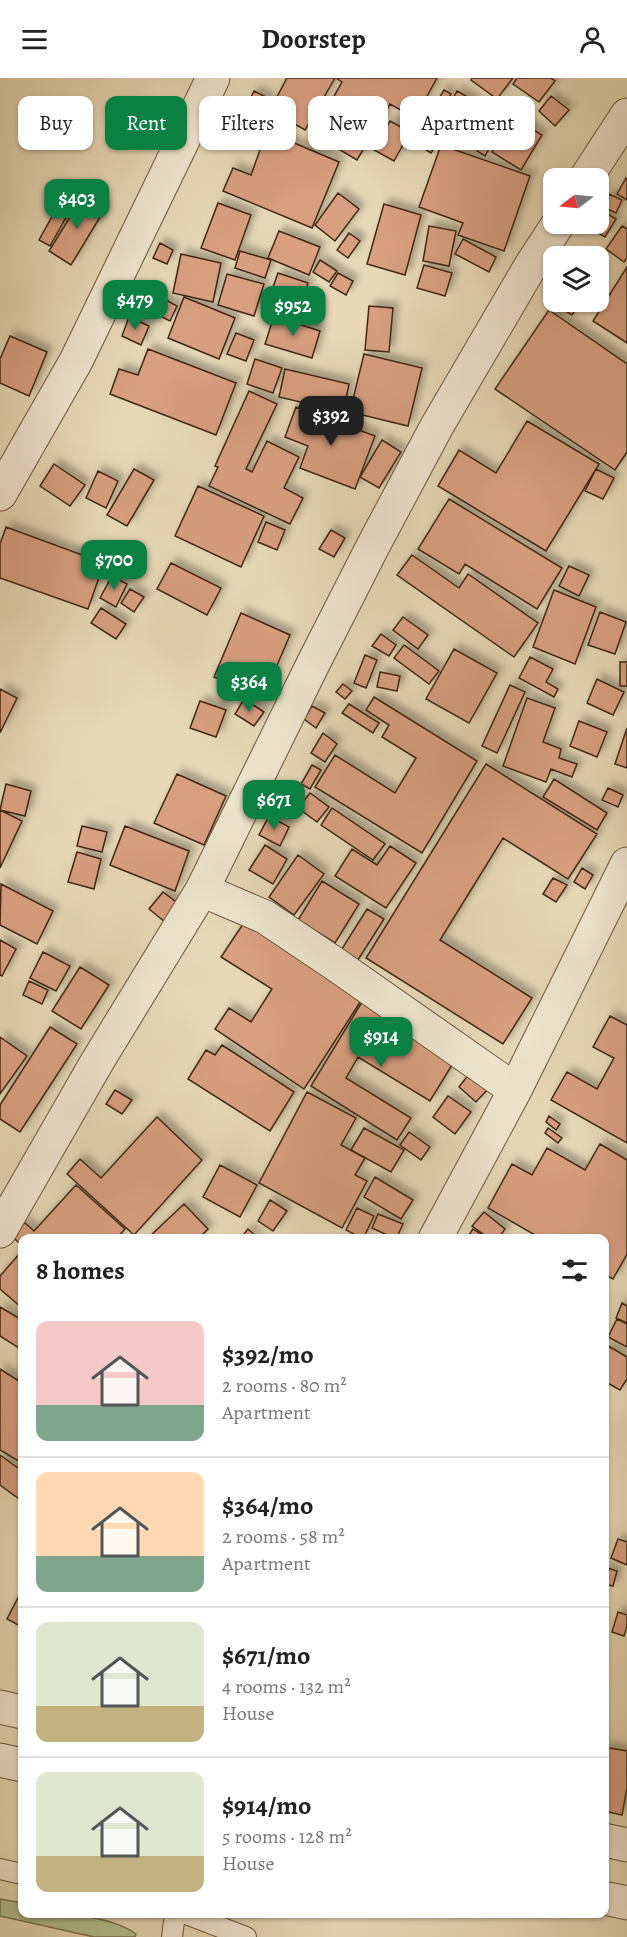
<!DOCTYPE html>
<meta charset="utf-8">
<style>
body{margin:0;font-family:Alegreya,serif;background:#f6f6f6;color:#222;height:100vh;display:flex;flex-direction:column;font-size:22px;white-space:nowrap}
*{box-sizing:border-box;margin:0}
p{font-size:20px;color:#767676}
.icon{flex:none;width:33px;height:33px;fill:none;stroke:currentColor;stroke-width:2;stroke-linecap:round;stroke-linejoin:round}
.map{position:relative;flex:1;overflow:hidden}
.details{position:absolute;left:18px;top:1156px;width:591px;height:684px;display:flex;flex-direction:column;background:#fff;border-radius:12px;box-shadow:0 2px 4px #0004}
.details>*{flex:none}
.top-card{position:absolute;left:18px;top:18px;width:591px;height:54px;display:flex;gap:12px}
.needle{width:39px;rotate:254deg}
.controls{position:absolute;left:543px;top:90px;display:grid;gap:12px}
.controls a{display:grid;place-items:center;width:66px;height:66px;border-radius:12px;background:#fff;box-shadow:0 2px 4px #0004;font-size:30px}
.price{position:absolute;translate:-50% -51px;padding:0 14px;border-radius:12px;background:#0b8043;color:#fff;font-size:20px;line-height:39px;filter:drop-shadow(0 2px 3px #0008)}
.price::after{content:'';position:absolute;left:50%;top:36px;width:18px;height:14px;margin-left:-9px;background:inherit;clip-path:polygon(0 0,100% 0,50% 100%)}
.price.current{background:#222;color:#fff}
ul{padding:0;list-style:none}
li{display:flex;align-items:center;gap:18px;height:150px;padding:0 18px}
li+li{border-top:2px solid #e0e0e0}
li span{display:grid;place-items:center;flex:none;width:168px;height:120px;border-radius:12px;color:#555}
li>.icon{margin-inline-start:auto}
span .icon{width:72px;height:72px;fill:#fffc;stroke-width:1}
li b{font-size:26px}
h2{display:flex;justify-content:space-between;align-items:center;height:72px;padding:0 18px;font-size:26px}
.chip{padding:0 21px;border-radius:12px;background:#fff;box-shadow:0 2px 4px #0004;font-size:21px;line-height:54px}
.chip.current{background:#0b8043;color:#fff}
header{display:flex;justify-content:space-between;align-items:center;height:78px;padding:0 18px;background:#fff;font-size:27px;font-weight:700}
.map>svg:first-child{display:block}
.green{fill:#b3c090;stroke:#7a7451;stroke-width:1.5}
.building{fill:#d89f81;stroke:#422812;stroke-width:1.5;filter:url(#shadow)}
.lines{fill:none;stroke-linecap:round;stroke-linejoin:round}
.service-casing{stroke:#6b543b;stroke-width:22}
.minor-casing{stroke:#6b543b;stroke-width:35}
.tertiary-casing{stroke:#6b543b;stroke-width:35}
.service{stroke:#efe6d0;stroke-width:20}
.minor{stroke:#efe6d0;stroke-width:33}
.tertiary{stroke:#efe6d0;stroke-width:33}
</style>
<header><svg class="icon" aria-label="menu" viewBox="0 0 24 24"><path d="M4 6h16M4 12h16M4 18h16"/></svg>Doorstep<svg class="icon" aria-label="person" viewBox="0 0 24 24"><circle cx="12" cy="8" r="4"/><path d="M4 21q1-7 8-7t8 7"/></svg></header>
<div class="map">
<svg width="627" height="1859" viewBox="0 0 627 1859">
<defs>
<filter id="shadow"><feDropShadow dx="5.5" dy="-5.5" stdDeviation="3" flood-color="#0004"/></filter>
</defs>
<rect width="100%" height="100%" fill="#e7d9b7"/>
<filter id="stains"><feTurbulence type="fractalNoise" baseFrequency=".00333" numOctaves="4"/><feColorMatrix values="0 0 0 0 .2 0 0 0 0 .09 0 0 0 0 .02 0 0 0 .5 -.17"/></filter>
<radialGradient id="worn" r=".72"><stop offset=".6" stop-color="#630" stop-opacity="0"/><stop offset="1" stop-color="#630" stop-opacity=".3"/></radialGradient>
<path class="green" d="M0 1821 22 1825V1836C58 1836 107 1835 136 1856L135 1859H94L0 1838Z"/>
<path class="building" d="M287 0H335L305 52 270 32Z
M336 0H437L415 40 390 26 357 82 313 56 342 4Z
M472 0H513L497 21 471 2Z
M517 0H551L555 3 539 24 513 6Z
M444 12 451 16 431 48 425 43Z
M254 13 270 21 262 40 245 31Z
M457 13 475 23 460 55 441 45Z
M551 18 569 32 555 48 539 33Z
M482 31 494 37 474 71 463 63Z
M514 40 542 57 521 92 492 74Z
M240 42 339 84 312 150 223 113 233 90 251 97 260 72 233 61Z
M390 43 410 54 394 83 374 72Z
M494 43 502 48 485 78 477 73Z
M422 50 440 61 431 75 413 64Z
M441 67 530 98 504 173 458 157 463 145 419 129Z
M626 100 627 101V122L617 116Z
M338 115 359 131 335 163 315 147Z
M609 116 622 122 616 135 603 129Z
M83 118 105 131 71 187 49 173Z
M63 119 74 125 50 168 39 162Z
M218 125 251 137 235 182 201 170Z
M384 126 421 137 405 197 367 186Z
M601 132 616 141 605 159 591 151 594 146H598V137Z
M429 148 456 153 449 188 423 183Z
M622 148 627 151V180L624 184 606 171Z
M279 153 320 169 309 197 268 180Z
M349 155 360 163 348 180 337 172Z
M463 161 496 179 489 194 455 176Z
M160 165 173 172 167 186 153 180Z
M240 173 271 182 265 200 235 190Z
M181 176 221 185 213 224 173 215Z
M320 182 337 193 329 204 313 194Z
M424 187 452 195 445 218 417 210Z
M627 189V265L593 243Z
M278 195 308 205 295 242 265 232Z
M338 195 353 203 346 217 330 208Z
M227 196 264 206 254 238 218 227Z
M184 219 235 240 219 281 168 260Z
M164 221 177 228 170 243 156 236Z
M559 224H581L572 237 556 227Z
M369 228 393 230 389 274 365 272Z
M549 232 627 286V374L615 392 495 311Z
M274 238 320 253 312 280 265 266Z
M129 239 149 248 141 267 122 258Z
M236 255 254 262 246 283 227 276Z
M10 258 47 274 29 318 0 305V281Z
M148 271 236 305 216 357 110 316 119 291 138 297Z
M364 276 422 290 408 348 350 334Z
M255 281 282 290 273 315 247 306Z
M285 291 349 306 343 334 279 319Z
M249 313 277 326 246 391 252 394 267 363 299 379 284 410 303 420 290 446 209 408 218 389 215 388Z
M296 329 375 358 355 411 300 390 308 368 285 359Z
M527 343 599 386 546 473 438 408 459 372 496 395Z
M382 362 401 374 379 410 360 399Z
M54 386 85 407 70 428 40 408Z
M134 391 154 402 127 448 107 437Z
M596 391 614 400 603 421 585 413Z
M98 393 118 403 106 430 86 420Z
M198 408 264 438 241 489 175 458Z
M449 421 562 490 537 531 465 486 459 496 418 471Z
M266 444 285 452 277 472 258 464Z
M6 449 104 485 88 531 0 500V466Z
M331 452 345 460 334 479 319 471Z
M412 477 459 510 468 496 538 545 514 579 397 497Z
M171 485 221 510 207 537 157 511Z
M569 488 589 497 579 518 559 508Z
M112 498 127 506 116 529 100 520Z
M130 511 144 519 134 534 121 525Z
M554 512 596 529 575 586 533 569Z
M101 530 126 546 116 561 91 545Z
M600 534 626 544 615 576 588 567Z
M241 535 290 557 263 620 214 599Z
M403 539 428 557 418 571 393 552Z
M381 556 396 567 389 578 372 568Z
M404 567 439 593 429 606 394 580Z
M454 571 497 595 469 645 426 621Z
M365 577 377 582 366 610 354 605Z
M530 579 553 591 546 604 558 611 554 619 519 600Z
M620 584H627V608H620Z
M380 594 400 598 397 613 377 609Z
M597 601 624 614 613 637 587 625Z
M343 606 352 613 345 621 336 614Z
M510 607 525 614 497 675 482 668Z
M0 611 17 620 0 655Z
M374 619 477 683 422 775 315 709 335 677 395 715 416 680 382 659 389 647 366 632Z
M527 620 555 630 543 664 561 671 559 680 577 686 572 699 551 691 546 704 503 688Z
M244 621 264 634 254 648 235 636Z
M200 623 226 632 216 659 190 650Z
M349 626 379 645 373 655 342 635Z
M312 628 325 635 316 650 304 641Z
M579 643 607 654 597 679 570 668Z
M627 650V690L615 686Z
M323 655 337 666 325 684 311 675Z
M486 686 597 756 568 801 503 760 440 862 532 920 503 966 366 880Z
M312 687 321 692 310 711 301 706Z
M177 696 226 718 204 767 154 745Z
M554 701 607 735 597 752 543 719Z
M6 706 31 713 25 738 0 732Z
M608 710 623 717 618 729 602 722Z
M287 712 299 719 293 729 281 721Z
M310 715 329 729 317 744 298 730Z
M332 730 385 766 373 782 321 747Z
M0 732 22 743 0 790Z
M269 738 289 749 280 768 259 757Z
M82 748 107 754 102 774 77 768Z
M125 748 189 773 175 813 110 787Z
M265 767 287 781 273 806 249 792Z
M390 768 416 785 386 830 335 798 352 771 377 787Z
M77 774 101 781 94 811 68 804Z
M298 777 324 796 294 837 269 819Z
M582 790 593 797 585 811 574 804Z
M553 800 567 807 556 824 543 816Z
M322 803 359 826 335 865 298 842Z
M1 806 53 833 37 866 0 847Z
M163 814 179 826 165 844 149 831Z
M367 831 384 841 356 885 340 874Z
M247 840 364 918 304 1011 215 951 229 930 251 944 272 911 221 879Z
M0 862 16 871 2 898 0 897Z
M43 874 70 888 56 913 30 900Z
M80 889 109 907 81 951 52 933Z
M29 903 48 912 42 926 23 917Z
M362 924 455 982 430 1023 358 979 346 1000 411 1040 397 1062 311 1008Z
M610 938 627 947V1065L551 1022 567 994 597 1011 614 980 593 969Z
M50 949 77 966 20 1054 0 1041V1027Z
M0 959 27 978 0 1016Z
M222 967 294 1014 270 1053 188 1001 206 972 215 977Z
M469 996 487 1012 476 1024 459 1009Z
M115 1012 132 1022 122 1036 106 1026Z
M307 1014 356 1040 341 1067 365 1080 355 1097 367 1103 342 1150 259 1105Z
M448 1018 471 1034 455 1056 433 1039Z
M549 1038 560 1046 556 1052 546 1044Z
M157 1039 202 1082 134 1157 67 1096 80 1081 101 1100Z
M364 1050 404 1072 391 1094 351 1072Z
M548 1050 562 1060 558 1065 545 1055Z
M409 1054 430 1069 421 1082 400 1067Z
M600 1066 627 1082V1176L613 1201 604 1196V1161H542L488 1130 512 1086 532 1097 547 1070 585 1092Z
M220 1087 257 1107 240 1139 203 1119Z
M375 1099 413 1122 401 1141 364 1119Z
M76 1107 125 1151 116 1161H22V1168L12 1158 24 1144 34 1153Z
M270 1122 287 1133 273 1153 258 1143Z
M184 1126 208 1151 198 1161H147Z
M357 1130 374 1138 363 1161 346 1152Z
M484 1134 505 1151 498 1161H490L472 1148Z
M378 1136 403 1146 396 1161 372 1150Z
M248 1151 259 1161H240Z
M473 1151 488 1161H466Z
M21 1174 22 1175V1230L0 1211V1198Z
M622 1225 627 1228V1245L616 1240Z
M0 1229 22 1242V1272L0 1258Z
M617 1241 627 1246V1269L608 1259Z
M605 1266 627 1279V1301L620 1312 604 1303Z
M0 1291 22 1305V1385L0 1372Z
M0 1377 22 1393V1423L0 1407Z
M618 1461 627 1464V1487L611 1480Z
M604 1489 617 1493 613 1508 604 1506Z
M22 1512V1549L7 1541Z
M618 1534 627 1537V1548L624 1558 612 1554Z
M604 1669 627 1673V1710L622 1737 604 1733Z"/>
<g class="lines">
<g class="service-casing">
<path id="service" d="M0 1791 22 1796
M186 1836 246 1859
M172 1859 175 1836"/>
</g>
<g class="minor-casing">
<path id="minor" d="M586 100 627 37
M0 416 76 283 213 0
M202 812 265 839 335 886 515 1012
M0 1153 97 984 202 812 313 586 373 468 437 348 530 189 558 146
M435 1161 515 1012 627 786"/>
</g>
<g class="tertiary-casing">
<path id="tertiary" d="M0 1629 22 1634
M0 1682 22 1687
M604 1762 627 1767
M604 1820 627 1825"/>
</g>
<use href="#service" class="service"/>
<use href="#minor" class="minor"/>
<use href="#tertiary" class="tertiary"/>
</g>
<rect width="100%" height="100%" filter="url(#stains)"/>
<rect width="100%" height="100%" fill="url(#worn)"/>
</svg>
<div class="controls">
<a><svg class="needle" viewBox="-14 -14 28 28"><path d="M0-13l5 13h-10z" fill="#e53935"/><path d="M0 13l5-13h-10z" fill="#767676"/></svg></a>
<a><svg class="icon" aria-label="layers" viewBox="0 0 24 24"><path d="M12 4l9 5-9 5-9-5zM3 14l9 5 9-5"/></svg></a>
</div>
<b class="price" style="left:77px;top:152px">$403</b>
<b class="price" style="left:135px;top:253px">$479</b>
<b class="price" style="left:293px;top:259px">$952</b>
<b class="price current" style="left:331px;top:369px">$392</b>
<b class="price" style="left:114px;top:513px">$700</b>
<b class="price" style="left:249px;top:635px">$364</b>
<b class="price" style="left:274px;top:753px">$671</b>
<b class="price" style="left:381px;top:990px">$914</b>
<div class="top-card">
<a class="chip">Buy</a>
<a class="chip current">Rent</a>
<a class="chip">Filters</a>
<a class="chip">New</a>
<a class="chip">Apartment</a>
</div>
<section class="details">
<h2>8 homes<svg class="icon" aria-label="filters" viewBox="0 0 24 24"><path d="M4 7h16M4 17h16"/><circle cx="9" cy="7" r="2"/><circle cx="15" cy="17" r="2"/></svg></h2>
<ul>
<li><span style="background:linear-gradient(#f6c9c9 70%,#7fa58c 0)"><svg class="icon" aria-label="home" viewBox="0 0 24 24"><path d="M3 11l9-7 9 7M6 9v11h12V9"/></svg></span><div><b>$392/mo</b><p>2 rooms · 80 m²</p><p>Apartment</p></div></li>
<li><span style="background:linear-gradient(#ffd9b3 70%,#7fa58c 0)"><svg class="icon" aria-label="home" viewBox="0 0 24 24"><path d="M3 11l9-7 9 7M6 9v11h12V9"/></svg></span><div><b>$364/mo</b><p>2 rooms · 58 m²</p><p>Apartment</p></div></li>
<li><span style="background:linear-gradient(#dfe7d0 70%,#c2b280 0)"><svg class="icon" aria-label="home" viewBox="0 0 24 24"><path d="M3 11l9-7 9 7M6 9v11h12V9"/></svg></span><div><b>$671/mo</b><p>4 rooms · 132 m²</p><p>House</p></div></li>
<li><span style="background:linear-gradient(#dfe7d0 70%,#c2b280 0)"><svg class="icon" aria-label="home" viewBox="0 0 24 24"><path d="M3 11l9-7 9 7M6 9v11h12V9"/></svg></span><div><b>$914/mo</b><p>5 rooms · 128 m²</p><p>House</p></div></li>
</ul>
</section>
</div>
